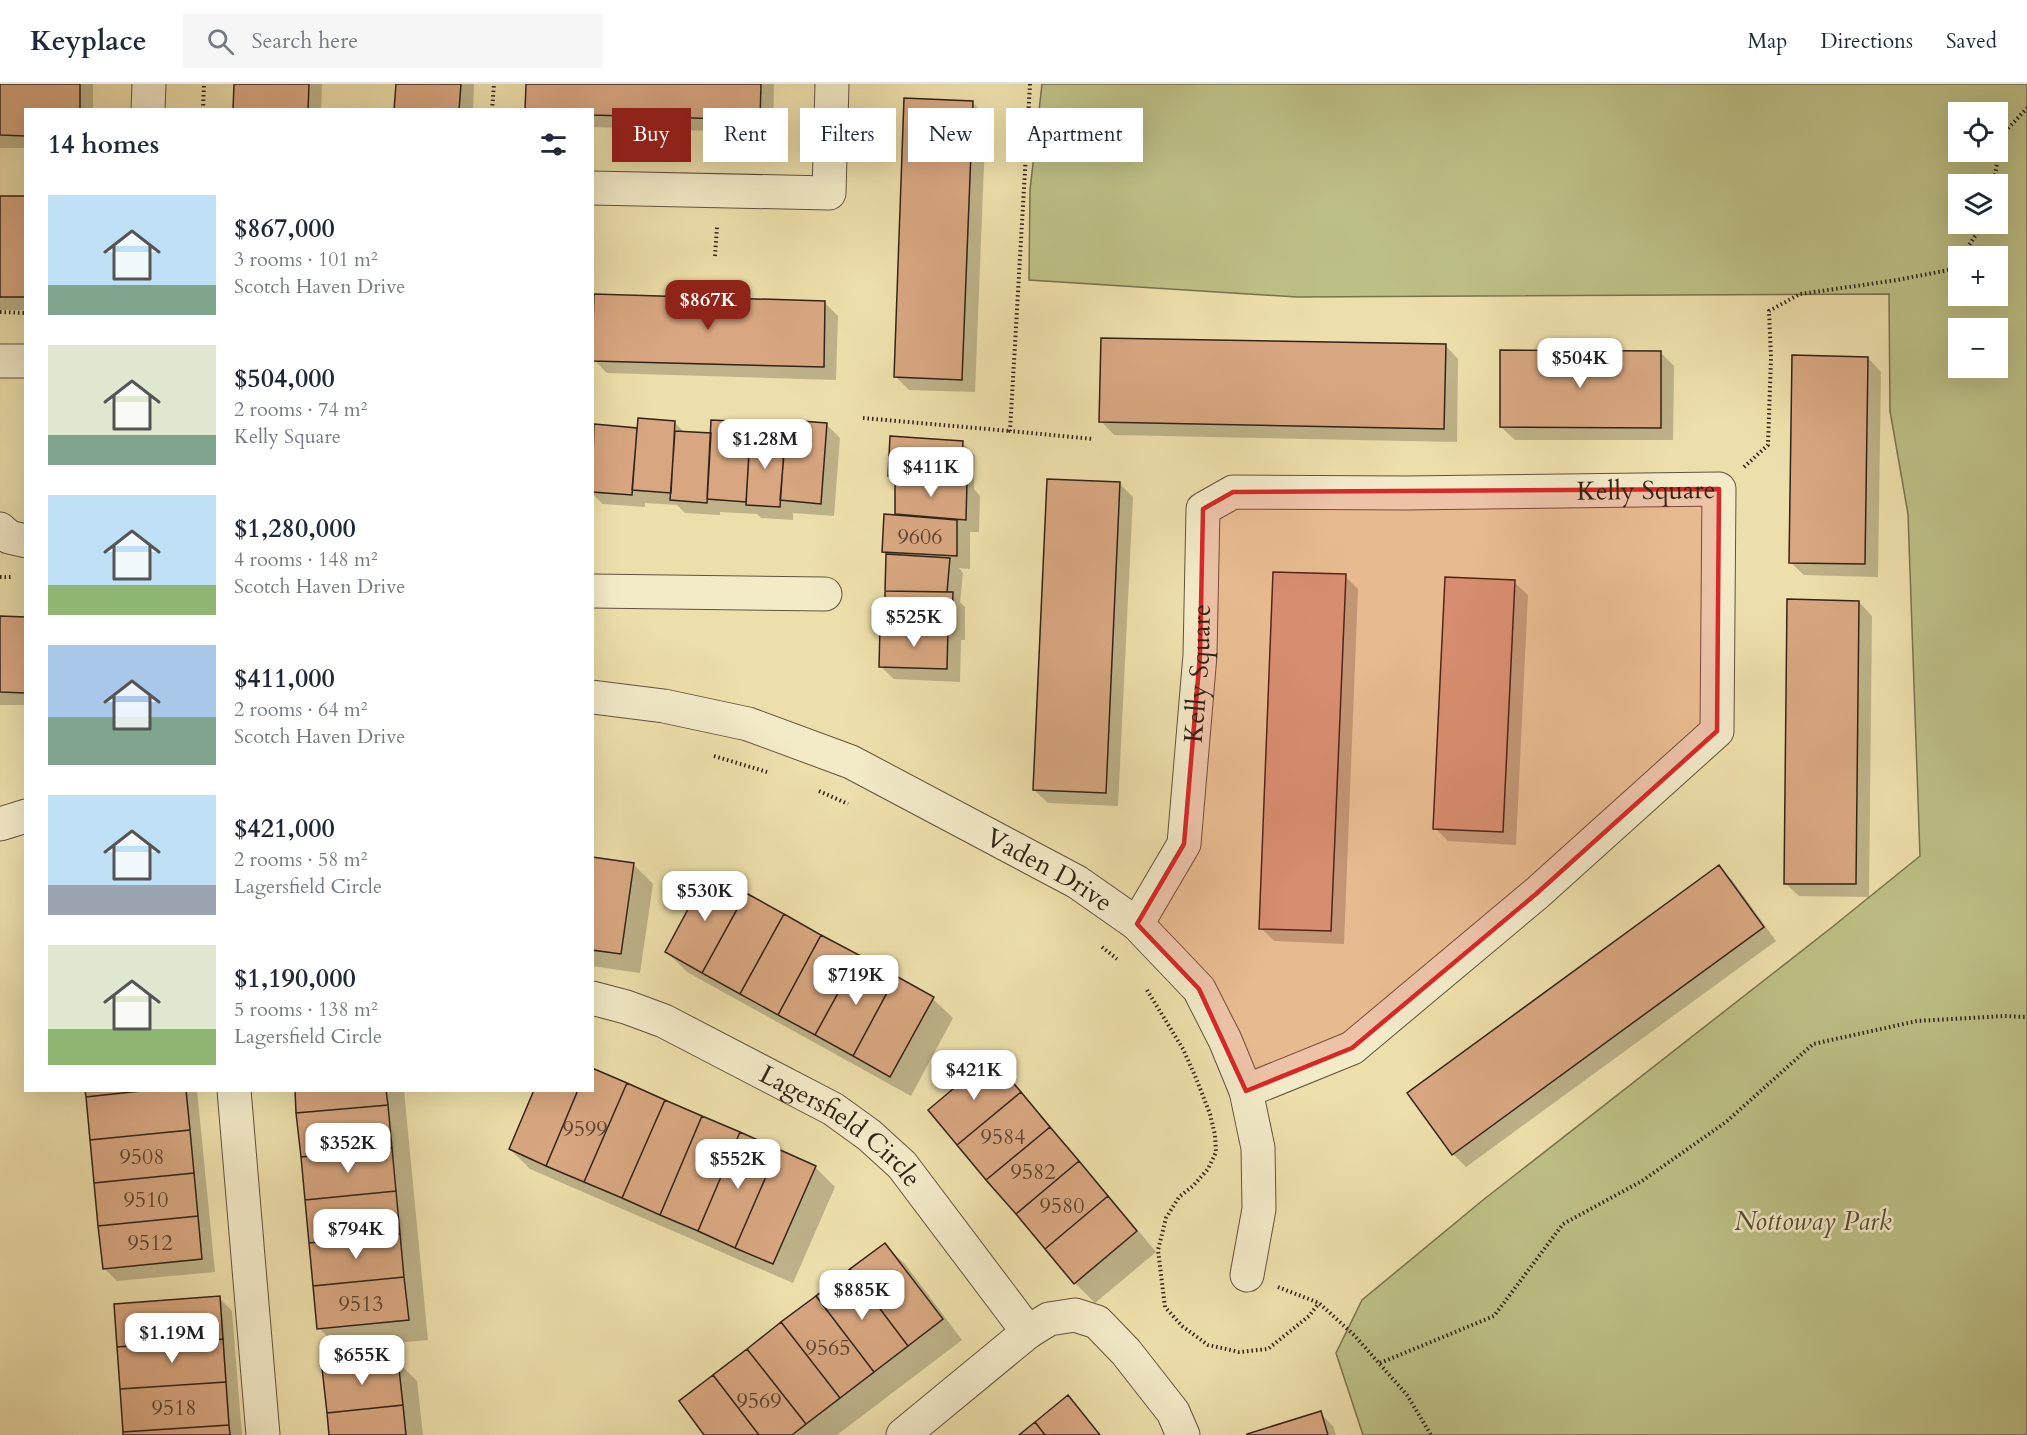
<!DOCTYPE html>
<meta charset="utf-8">
<style>
body{margin:0;font-family:Cardo,serif;background:#f6f6f7;color:#1f2937;height:100vh;display:flex;flex-direction:column;font-size:22px;white-space:nowrap}
*{box-sizing:border-box;margin:0}
p{font-size:20px;color:#747a83}
.icon{flex:none;width:33px;height:33px;fill:none;stroke:currentColor;stroke-width:2;stroke-linecap:round;stroke-linejoin:round}
.map{position:relative;flex:1;overflow:hidden}
.details{position:absolute;left:24px;top:24px;width:570px;height:984px;display:flex;flex-direction:column;background:#fff;border-radius:0px;box-shadow:0 6px 24px #0002}
.details>*{flex:none}
.hud{position:absolute;left:612px;top:24px;width:570px;height:54px;display:flex;gap:12px}
.controls{position:absolute;left:1948px;top:18px;display:grid;gap:12px}
.controls a{display:grid;place-items:center;width:60px;height:60px;border-radius:0px;background:#fff;box-shadow:0 6px 24px #0002;font-size:30px}
.price{position:absolute;translate:-50% -51px;padding:0 14px;border-radius:12px;background:#fff;color:#222;font-size:20px;line-height:39px;filter:drop-shadow(0 2px 3px #0008)}
.price::after{content:'';position:absolute;left:50%;top:36px;width:18px;height:14px;margin-left:-9px;background:inherit;clip-path:polygon(0 0,100% 0,50% 100%)}
.price.current{background:#8f2418;color:#fff}
ul{padding:0;list-style:none}
li{display:flex;align-items:center;gap:18px;height:150px;padding:0 24px}
li span{display:grid;place-items:center;flex:none;width:168px;height:120px;border-radius:0px;color:#555}
li>.icon{margin-inline-start:auto}
span .icon{width:72px;height:72px;fill:#fffc;stroke-width:1}
li b{font-size:26px}
h2{display:flex;justify-content:space-between;align-items:center;height:72px;padding:0 24px;font-size:26px}
.tag{padding:0 21px;border-radius:0px;background:#fff;box-shadow:0 6px 24px #0002;font-size:21px;line-height:54px}
.tag.current{background:#8f2418;color:#fff}
header{display:flex;align-items:center;gap:36px;box-sizing:border-box;height:84px;padding:0 30px;background:#fff;border-bottom:2px solid #e0e1e3}
header strong{font-size:28px}
nav{display:flex;gap:33px;margin-inline-start:auto;font-size:21px}
.search{width:420px;height:54px;background:#f6f6f7;display:flex;align-items:center;gap:15px;box-sizing:border-box;padding:0 21px;border-radius:0px;color:#747a83;font-size:22px}
.map>svg:first-child{display:block}
.green{fill:#bdc086;stroke:#78724e;stroke-width:1.5;fill-rule:evenodd}
.shadow{fill:#0003}
.building{fill:#d8a781;stroke:#332317;stroke-width:1.5}
.lines{fill:none;stroke-linecap:round;stroke-linejoin:round}
.minor-casing{stroke:#62523c;stroke-width:35}
.path{stroke:#332317;stroke-width:4;stroke-dasharray:1.5 3;stroke-linecap:butt}
.minor{stroke:#f3eac8;stroke-width:33}
.marked{fill:#d62828;fill-opacity:0.2;stroke:#d62828;stroke-width:4.5;stroke-linejoin:round}
.labels{text-anchor:middle;stroke-width:5;stroke-linejoin:round;paint-order:stroke}
.number-label{font-size:22px;fill:#5c4432}
.street-label{font-size:26px;fill:#332317;stroke:#f3eac8}
.park-label{font-size:26px;font-style:italic;fill:#564a33;stroke:#f3eac8}
</style>
<header>
<strong>Keyplace</strong>
<div class="search"><svg class="icon" aria-label="search" viewBox="0 0 24 24"><circle cx="10" cy="10" r="6"/><path d="M15 15l6 6"/></svg>Search here</div>
<nav><a>Map</a><a>Directions</a><a>Saved</a></nav>
</header>
<div class="map">
<svg width="2027" height="1351" viewBox="0 0 2027 1351">
<rect width="100%" height="100%" fill="#eddfab"/>
<filter id="stains"><feTurbulence type="fractalNoise" baseFrequency=".00333" numOctaves="4"/><feColorMatrix values="0 0 0 0 .2 0 0 0 0 .09 0 0 0 0 .02 0 0 0 .5 -.17"/></filter>
<radialGradient id="worn" r=".72"><stop offset=".6" stop-color="#630" stop-opacity="0"/><stop offset="1" stop-color="#630" stop-opacity=".3"/></radialGradient>
<path class="green" d="M1042 0H2027V1351H1363L1336 1269 1362 1216 1483 1116 1831 844 1920 772 1908 430 1890 327 1889 210 1297 213 1029 196 1030 106ZM1959 28H1998V68H1959ZM1959 100H1998V140H1959ZM1959 172H1998V212H1959ZM1959 244H1998V284H1959Z"/>
<path class="shadow" d="M0 0H93V26H26V64H0Z
M235 0H322L321 26H234Z
M397 0H474L473 26H396Z
M527 0H774L773 49 592 43V26Z
M972 18 986 32 975 308 909 306 895 292Z
M0 114H26V226H0Z
M825 219 838 232 836 296 607 289 594 276Z
M1445 261 1458 275 1457 358 1114 351 1101 337Z
M1661 269 1674 282 1673 356H1515L1501 343Z
M1868 274 1881 288 1878 493 1804 491 1790 478Z
M675 339 685 349 712 351 750 339 762 351 787 354 827 341 840 354 834 432 793 429V436L761 434 757 430 720 428V431L685 429 677 421 645 419V423L603 420 592 410 595 342 638 346Z
M962 358 975 372 974 405 980 412 979 448H970V485L959 484 963 489 960 518 965 523V556H961L960 598 894 595 880 582 886 545 888 472 883 468 897 432 896 398 889 391Z
M1120 400 1133 413 1118 722 1048 719 1034 706Z
M1345 492 1358 505 1344 860 1274 857 1261 844Z
M1514 498 1528 511 1516 761 1448 757 1435 744Z
M1859 518 1872 532 1869 813 1799 812 1785 799Z
M0 533 26 534V621H0Z
M592 775 634 781 653 800 640 889 592 882Z
M1719 783 1732 796 1776 857 1466 1083 1453 1070Z
M709 790 933 915 953 934 911 1012 687 888 667 868Z
M991 975 1011 995 1156 1168 1095 1219 1075 1199 930 1026Z
M86 1006H197L215 1188 117 1197 104 1184Z
M296 1006H404L428 1256 339 1264 319 1244Z
M510 1065 815 1083 835 1103 793 1199 530 1085Z
M885 1161 905 1180 962 1256 837 1351H706Z
M219 1214 232 1227 242 1351H125Z
M397 1277 417 1297 423 1351H331Z
M1068 1313 1101 1351H1021Z
M1320 1329 1333 1342 1336 1351H1249Z"/>
<path class="building" d="M0 0H80V26H26V52L0 51Z
M234 0H309L308 26H233Z
M396 0H461L459 26H394Z
M526 0H761L760 36 592 31V26H525Z
M904 14 973 17 962 296 894 293Z
M0 112H26V213H0Z
M594 210 825 217 824 283 592 277Z
M1101 254 1446 260 1444 345 1099 338Z
M1500 266 1661 267V344L1500 343Z
M1792 271 1868 273 1865 480 1789 479Z
M638 334 675 337 671 409 632 406Z
M711 336 751 338 746 418 707 415Z
M787 336 827 339 821 420 780 416Z
M594 340 637 344 632 411 592 408Z
M675 347 711 349 707 419 670 416Z
M750 349 785 352 780 423 746 421Z
M890 352 963 357 961 397 888 392Z
M895 393 967 397 966 436 895 430Z
M1047 395 1120 398 1106 709 1033 706Z
M884 430 957 436V472L882 468Z
M886 470 950 474 947 508 885 507Z
M1273 488 1346 490 1331 847 1259 845Z
M1445 493 1515 496 1503 748 1433 745Z
M885 507 953 508 952 543 885 542Z
M1787 515 1859 517 1856 800H1784Z
M0 532 26 533V609L0 608Z
M880 543H948L947 585 879 583Z
M592 773 634 779 621 870 592 866Z
M1719 781 1764 843 1452 1071 1407 1009Z
M708 788 746 809 702 889 665 868Z
M746 809 784 830 740 910 702 889Z
M784 830 821 851 778 931 740 910Z
M821 851 859 871 815 951 778 931Z
M859 871 896 892 853 972 815 951Z
M896 892 934 913 890 993 853 972Z
M991 973 1021 1008 957 1061 928 1026Z
M592 984 627 999 584 1098 546 1082 578 1006H592Z
M627 999 665 1016 622 1114 584 1098Z
M85 1006H150L86 1013Z
M150 1006H186L190 1046 90 1056 86 1013Z
M295 1006H386L388 1021 296 1029Z
M534 1006H578L546 1082 509 1065Z
M1021 1008 1050 1043 986 1096 957 1061Z
M665 1016 702 1032 660 1131 622 1114Z
M388 1021 392 1064 301 1073 296 1029Z
M702 1032 740 1048 698 1147 660 1131Z
M1050 1043 1079 1077 1016 1130 986 1096Z
M190 1046 194 1089 94 1099 90 1056Z
M740 1048 778 1065 735 1164 698 1147Z
M392 1064 396 1107 305 1116 301 1073Z
M778 1065 816 1082 773 1180 735 1164Z
M1079 1077 1108 1112 1045 1165 1016 1130Z
M194 1089 198 1132 98 1142 94 1099Z
M396 1107 400 1150 309 1159 305 1116Z
M1108 1112 1137 1147 1074 1200 1045 1165Z
M198 1132 202 1175 103 1185 98 1142Z
M400 1150 404 1193 313 1202 309 1159Z
M885 1159 943 1235 908 1262 850 1185Z
M850 1185 908 1262 874 1288 816 1212Z
M404 1193 409 1236 317 1245 313 1202Z
M220 1212 223 1255 117 1263 114 1220Z
M816 1212 874 1288 840 1314 781 1238Z
M781 1238 840 1314 806 1340 747 1265Z
M223 1255 226 1298 120 1305 117 1263Z
M747 1265 806 1340 792 1351H759L713 1291Z
M398 1276 403 1321 327 1329 322 1284Z
M713 1291 759 1351H704L679 1317Z
M226 1298 229 1341 123 1348 120 1305Z
M1068 1311 1100 1351H1045L1035 1338Z
M403 1321 406 1351H329L327 1329Z
M1321 1327 1328 1351H1247V1350Z
M1035 1338 1045 1351H1019Z
M229 1341 230 1351H123V1348Z"/>
<g class="lines">
<g class="minor-casing">
<g id="minor">
<path d="M148 26 149 0"/>
<path d="M592 104 829 109 832 0"/>
<path d="M0 277H26"/>
<path d="M0 445 9 453 26 457"/>
<path d="M592 507 825 510"/>
<path id="s1" d="M592 613 664 622 748 640 851 678 1077 798 1137 840 1199 905 1225 956 1246 1007 1258 1064 1259 1125 1247 1191"/>
<path d="M0 740 26 732"/>
<path id="s2" d="M1137 840 1184 760 1200 571 1203 425 1233 408 1406 409 1719 405 1717 647 1536 810 1352 964 1246 1007"/>
<path id="s3" d="M592 914 626 923 664 937 833 1025 869 1051 902 1081 1028 1248"/>
<path d="M234 1006 263 1351"/>
<path d="M903 1351 1028 1248 1049 1235 1075 1231 1097 1238 1126 1268 1173 1328 1183 1351"/>
</g>
</g>
<path class="path" d="M1030 0 1010 347 1093 355
M203 26 204 0
M492 26 494 0
M1993 100 2003 50 2027 24
M715 172 717 143
M1962 172 1983 140
M0 228 26 229
M863 334 1010 347
M1744 383 1768 361 1771 274 1769 227 1800 210 1897 196 1954 185 1959 177
M0 493H13
M714 672 767 688
M819 707 848 720
M1102 863 1117 875
M1147 906 1183 965 1196 994 1210 1030 1215 1051 1216 1068 1208 1085 1193 1102 1179 1113 1166 1134 1158 1166 1165 1223 1182 1242 1208 1261 1239 1268 1268 1265 1309 1232 1319 1219
M1278 1203 1319 1219 1354 1251 1407 1311 1431 1351
M1380 1279 1494 1232 1563 1140 1642 1097 1726 1038 1813 960 1917 937 2004 932 2027 933"/>
<use href="#minor" class="minor"/>
</g>
<path class="marked" d="M1719 405 1717 647 1536 810 1352 964 1246 1007 1199 905 1137 840 1184 760 1200 571 1203 425 1233 408Z"/>
<g class="labels">
<g class="number-label">
<text x="920" y="460">9606</text>
<text x="585" y="1052">9599</text>
<text x="1003" y="1060">9584</text>
<text x="142" y="1080">9508</text>
<text x="1033" y="1095">9582</text>
<text x="146" y="1123">9510</text>
<text x="1062" y="1129">9580</text>
<text x="150" y="1166">9512</text>
<text x="361" y="1227">9513</text>
<text x="828" y="1271">9565</text>
<text x="759" y="1324">9569</text>
<text x="174" y="1331">9518</text>
</g>
<g class="street-label">
<text dy="9" stroke="none"><textPath href="#s2" startOffset="876">Kelly Square</textPath></text>
<text dy="9" stroke="none"><textPath href="#s2" startOffset="264">Kelly Square</textPath></text>
<text dy="9" stroke="none"><textPath href="#s1" startOffset="494">Vaden Drive</textPath></text>
<text dy="9" stroke="none"><textPath href="#s3" startOffset="282">Lagersfield Circle</textPath></text>
</g>
<g class="park-label">
<text x="1813" y="1146">Nottoway Park</text>
</g>
</g>
<rect width="100%" height="100%" filter="url(#stains)"/>
<rect width="100%" height="100%" fill="url(#worn)"/>
</svg>
<div class="controls">
<a><svg class="icon" aria-label="locate" viewBox="0 0 24 24"><circle cx="12" cy="12" r="6"/><path d="M12 2v4M12 18v4M2 12h4M18 12h4"/></svg></a>
<a><svg class="icon" aria-label="layers" viewBox="0 0 24 24"><path d="M12 4l9 5-9 5-9-5zM3 14l9 5 9-5"/></svg></a>
<a>+</a>
<a>−</a>
</div>
<b class="price current" style="left:708px;top:247px">$867K</b>
<b class="price" style="left:1580px;top:305px">$504K</b>
<b class="price" style="left:765px;top:386px">$1.28M</b>
<b class="price" style="left:931px;top:414px">$411K</b>
<b class="price" style="left:914px;top:564px">$525K</b>
<b class="price" style="left:705px;top:838px">$530K</b>
<b class="price" style="left:856px;top:922px">$719K</b>
<b class="price" style="left:974px;top:1017px">$421K</b>
<b class="price" style="left:348px;top:1090px">$352K</b>
<b class="price" style="left:738px;top:1106px">$552K</b>
<b class="price" style="left:356px;top:1176px">$794K</b>
<b class="price" style="left:862px;top:1237px">$885K</b>
<b class="price" style="left:172px;top:1280px">$1.19M</b>
<b class="price" style="left:362px;top:1302px">$655K</b>
<div class="hud">
<a class="tag current">Buy</a>
<a class="tag">Rent</a>
<a class="tag">Filters</a>
<a class="tag">New</a>
<a class="tag">Apartment</a>
</div>
<section class="details">
<h2>14 homes<svg class="icon" aria-label="filters" viewBox="0 0 24 24"><path d="M4 7h16M4 17h16"/><circle cx="9" cy="7" r="2"/><circle cx="15" cy="17" r="2"/></svg></h2>
<ul>
<li><span style="background:linear-gradient(#bfe0f5 75%,#7fa58c 0)"><svg class="icon" aria-label="home" viewBox="0 0 24 24"><path d="M3 11l9-7 9 7M6 9v11h12V9"/></svg></span><div><b>$867,000</b><p>3 rooms · 101 m²</p><p>Scotch Haven Drive</p></div></li>
<li><span style="background:linear-gradient(#dfe7d0 75%,#7fa58c 0)"><svg class="icon" aria-label="home" viewBox="0 0 24 24"><path d="M3 11l9-7 9 7M6 9v11h12V9"/></svg></span><div><b>$504,000</b><p>2 rooms · 74 m²</p><p>Kelly Square</p></div></li>
<li><span style="background:linear-gradient(#bfe0f5 75%,#8fb573 0)"><svg class="icon" aria-label="home" viewBox="0 0 24 24"><path d="M3 11l9-7 9 7M6 9v11h12V9"/></svg></span><div><b>$1,280,000</b><p>4 rooms · 148 m²</p><p>Scotch Haven Drive</p></div></li>
<li><span style="background:linear-gradient(#a9c7e8 60%,#7fa58c 0)"><svg class="icon" aria-label="home" viewBox="0 0 24 24"><path d="M3 11l9-7 9 7M6 9v11h12V9"/></svg></span><div><b>$411,000</b><p>2 rooms · 64 m²</p><p>Scotch Haven Drive</p></div></li>
<li><span style="background:linear-gradient(#bfe0f5 75%,#9aa5b1 0)"><svg class="icon" aria-label="home" viewBox="0 0 24 24"><path d="M3 11l9-7 9 7M6 9v11h12V9"/></svg></span><div><b>$421,000</b><p>2 rooms · 58 m²</p><p>Lagersfield Circle</p></div></li>
<li><span style="background:linear-gradient(#dfe7d0 70%,#8fb573 0)"><svg class="icon" aria-label="home" viewBox="0 0 24 24"><path d="M3 11l9-7 9 7M6 9v11h12V9"/></svg></span><div><b>$1,190,000</b><p>5 rooms · 138 m²</p><p>Lagersfield Circle</p></div></li>
</ul>
</section>
</div>
